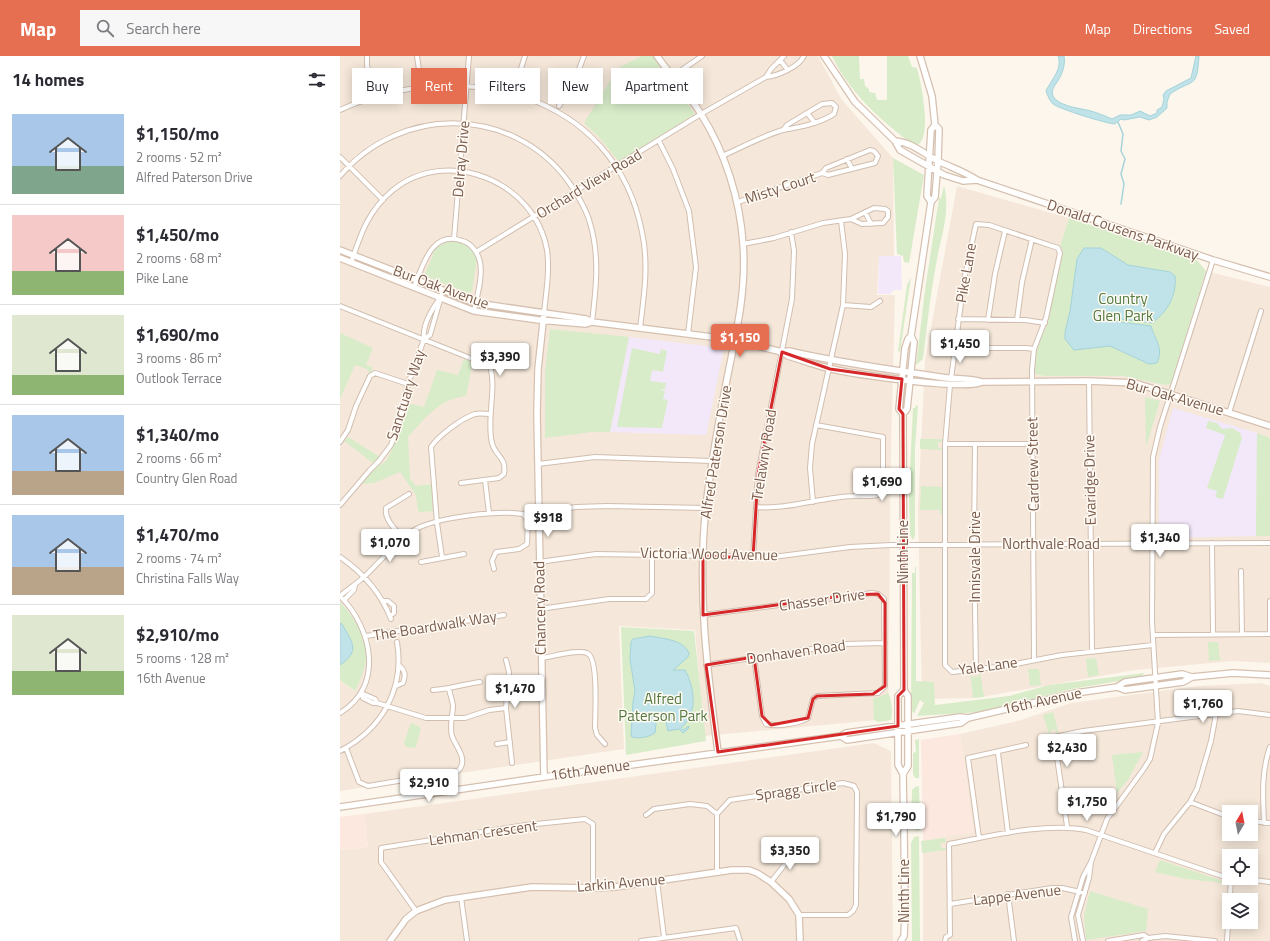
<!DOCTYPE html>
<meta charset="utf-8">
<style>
body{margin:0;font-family:"Titillium Web",sans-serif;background:#f7f7f7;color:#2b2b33;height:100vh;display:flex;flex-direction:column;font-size:15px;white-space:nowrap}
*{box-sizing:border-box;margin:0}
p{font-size:13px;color:#7c7c81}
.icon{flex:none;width:22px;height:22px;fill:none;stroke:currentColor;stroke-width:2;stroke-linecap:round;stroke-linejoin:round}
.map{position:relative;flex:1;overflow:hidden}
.drawer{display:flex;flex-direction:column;background:#fff;width:340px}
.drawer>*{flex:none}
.hud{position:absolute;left:12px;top:12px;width:380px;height:36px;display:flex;gap:8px}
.needle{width:26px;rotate:10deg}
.controls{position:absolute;left:882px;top:749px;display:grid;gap:8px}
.controls a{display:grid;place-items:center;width:36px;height:36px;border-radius:0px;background:#fff;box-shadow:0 2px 10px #0003;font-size:20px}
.price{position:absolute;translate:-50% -34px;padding:0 9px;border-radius:4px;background:#fff;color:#222;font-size:13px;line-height:26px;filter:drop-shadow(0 1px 2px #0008)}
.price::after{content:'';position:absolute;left:50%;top:24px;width:12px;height:9px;margin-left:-6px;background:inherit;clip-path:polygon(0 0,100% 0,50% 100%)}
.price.current{background:#e76f51;color:#fff}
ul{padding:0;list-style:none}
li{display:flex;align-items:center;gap:12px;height:100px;padding:0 12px}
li+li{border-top:1px solid #e1e1e2}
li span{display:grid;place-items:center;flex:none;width:112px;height:80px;border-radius:0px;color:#555}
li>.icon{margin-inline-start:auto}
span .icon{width:48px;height:48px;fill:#fffc;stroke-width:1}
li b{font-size:17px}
h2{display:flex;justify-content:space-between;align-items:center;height:48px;padding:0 12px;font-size:17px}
.chip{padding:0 14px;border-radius:0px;background:#fff;box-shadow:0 2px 10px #0003;font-size:14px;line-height:36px}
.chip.current{background:#e76f51;color:#fff}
header{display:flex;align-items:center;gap:24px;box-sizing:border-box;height:56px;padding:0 20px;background:#e76f51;color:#fff}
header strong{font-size:19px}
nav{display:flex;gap:22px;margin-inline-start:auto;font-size:14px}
.search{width:280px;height:36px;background:#f7f7f7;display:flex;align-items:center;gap:10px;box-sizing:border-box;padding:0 14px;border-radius:0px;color:#7c7c81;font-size:15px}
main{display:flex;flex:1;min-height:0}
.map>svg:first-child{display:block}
.residential{fill:#f5e8da;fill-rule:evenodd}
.commercial{fill:#fde8e0}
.education{fill:#f3e8fa}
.green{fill:#d8ecc9}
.water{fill:#bfe3e8;stroke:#a5d3da}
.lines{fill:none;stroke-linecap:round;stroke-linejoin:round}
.stream{stroke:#a5d3da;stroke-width:1.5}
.street-casing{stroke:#d1beb0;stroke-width:6}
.secondary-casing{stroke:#d6c0b0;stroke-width:8}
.street{stroke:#fff;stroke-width:4}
.secondary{stroke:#fff;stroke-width:5.5}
.marked{fill:none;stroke:#d62828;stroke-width:3;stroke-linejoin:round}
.labels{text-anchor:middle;stroke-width:3;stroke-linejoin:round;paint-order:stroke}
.street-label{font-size:15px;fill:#7a5c4d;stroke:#fffaf3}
.park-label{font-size:15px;fill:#537a41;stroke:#fffaf3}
</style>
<header>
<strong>Map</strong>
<div class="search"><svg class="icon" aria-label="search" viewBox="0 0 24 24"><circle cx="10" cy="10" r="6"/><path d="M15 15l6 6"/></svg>Search here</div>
<nav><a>Map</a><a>Directions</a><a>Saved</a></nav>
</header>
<main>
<section class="drawer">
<h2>14 homes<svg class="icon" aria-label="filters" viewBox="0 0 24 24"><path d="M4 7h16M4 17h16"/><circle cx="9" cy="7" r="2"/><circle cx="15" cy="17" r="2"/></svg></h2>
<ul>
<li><span style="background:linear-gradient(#a9c7e8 65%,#7fa58c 0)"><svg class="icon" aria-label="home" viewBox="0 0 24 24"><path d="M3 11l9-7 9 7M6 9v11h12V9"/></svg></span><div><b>$1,150/mo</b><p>2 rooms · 52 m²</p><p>Alfred Paterson Drive</p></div></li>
<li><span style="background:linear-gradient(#f6c9c9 70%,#8fb573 0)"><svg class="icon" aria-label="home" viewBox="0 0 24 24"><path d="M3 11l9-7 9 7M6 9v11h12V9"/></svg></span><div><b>$1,450/mo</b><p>2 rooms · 68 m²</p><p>Pike Lane</p></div></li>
<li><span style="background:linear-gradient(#dfe7d0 75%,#8fb573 0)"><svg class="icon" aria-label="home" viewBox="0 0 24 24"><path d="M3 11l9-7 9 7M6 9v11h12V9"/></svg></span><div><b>$1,690/mo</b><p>3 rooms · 86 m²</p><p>Outlook Terrace</p></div></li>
<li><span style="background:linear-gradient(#a9c7e8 70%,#b9a48a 0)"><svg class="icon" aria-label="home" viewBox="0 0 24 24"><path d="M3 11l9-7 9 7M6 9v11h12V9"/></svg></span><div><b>$1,340/mo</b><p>2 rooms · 66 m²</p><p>Country Glen Road</p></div></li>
<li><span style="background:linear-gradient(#a9c7e8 65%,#b9a48a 0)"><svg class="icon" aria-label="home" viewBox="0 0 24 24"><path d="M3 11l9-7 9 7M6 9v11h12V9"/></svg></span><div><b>$1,470/mo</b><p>2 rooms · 74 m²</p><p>Christina Falls Way</p></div></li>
<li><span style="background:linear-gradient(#dfe7d0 70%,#8fb573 0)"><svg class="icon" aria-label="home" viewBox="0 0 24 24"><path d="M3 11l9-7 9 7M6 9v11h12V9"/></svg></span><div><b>$2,910/mo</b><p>5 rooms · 128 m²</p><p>16th Avenue</p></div></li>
</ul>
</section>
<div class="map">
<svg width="930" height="885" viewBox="0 0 930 885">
<rect width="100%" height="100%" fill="#fdf6ec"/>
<path class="residential" d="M0 0H478L502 44 553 102 554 200H539L537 239H555L551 393 548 663 364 680 355 574 279 570 284 693 0 735V624L14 635 26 601 20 577 10 556 0 546Z
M617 130 729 162 720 190 723 194 710 258 695 297V318L704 320H783L825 329 831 328 866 215 930 231V607L893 605 795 614 636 642 582 643 578 453 585 304Z
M921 627 930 630V885H583V784L633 776 620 678 678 665 731 647 858 630ZM889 756H911V778H889ZM889 800H911V822H889ZM889 844H911V866H889Z
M534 687 551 695 553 885H0V794L28 791 24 758Z"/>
<path class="commercial" d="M620 678 633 776 583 784 581 684Z
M24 758 28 791 0 794V761Z"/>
<path class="education" d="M539 200H561L562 234H554L550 238H538Z
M289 281 384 292 366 379 270 376Z
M833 352 917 377 916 480 819 482V404Z"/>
<path class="green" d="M302 0H314L355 58 279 106 259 81 244 67 278 12Z
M492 0H519L520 23H524L525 30 529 33V36L535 37 537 44H547V0H568L572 11 577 12C581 26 594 86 575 90 543 67 509 36 492 0Z
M553 102 584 119 569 207 564 206 563 200 557 198Z
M604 130C611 156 600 183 596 209 590 240 587 272 583 303L576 309 585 234 599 142H601Z
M729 162 856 203 866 215 831 328 825 329 783 320H704L695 318V297L707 268 723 194 720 190Z
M108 185C121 183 132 190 137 202L132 235 127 237 88 221 85 217 93 199 92 194Z
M571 221 560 296 558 295 567 229Z
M210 273 289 281 270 376H252L205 382V316Z
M0 277 33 292 26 309 32 311V316L29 317 27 313 15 309 0 343Z
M292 292 320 298 321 293 327 295 323 316 312 314 310 325 326 327 325 333 320 334 325 335 323 343 328 344 322 372 277 371Z
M124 303 133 305 126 340C99 343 85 362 68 381L70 423 76 430 92 428 93 455 81 456 78 455 76 439 60 416 34 427 22 428 32 414 45 406 51 396 68 347 84 351 97 314 118 319Z
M805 341 820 345 806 391Z
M576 349 578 350 575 392V479L573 484 570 479 569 435 573 352H575Z
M868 365 877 367 882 373 892 372 900 377 902 382 883 443 875 441 877 435 867 432 885 379 866 372Z
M917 377 930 382V480H916Z
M8 381 40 401 33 407 4 385Z
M580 383H603V386H598V392H603V394L580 393Z
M581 430 602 431V458H600V454H580Z
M575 511H576V625L594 626 595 649 669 640 709 629 804 617 802 621 732 633 642 656 577 660 584 647 580 644 574 658 571 653 572 517H575Z
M0 546C13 558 27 584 26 602 25 614 20 624 15 635L0 624Z
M281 571 354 575 366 685 286 699Z
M868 586H878L880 604 869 605Z
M756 602 759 619 748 621 746 603Z
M688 613H699L701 629 690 630Z
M639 615H640L644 641 633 642 630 616H632V621L639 620Z
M548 637C552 643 553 657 551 664L538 666 534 664 533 642 540 641Z
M713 656 719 679H717L715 673 710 675 712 681H710L703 659Z
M72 667 81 672 76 691 74 692 66 691 64 687 70 669Z
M579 683V722H575L573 718V697L576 696 575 684Z
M803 696 788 724 777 737 772 699Z
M579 730 580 774 576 775 571 769 572 734 575 731Z
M579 780 580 885H572L571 787 574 781Z
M605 782 606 786 601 787V792H606V794L582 797 581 785Z
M820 804 886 826 885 827 846 823 815 816Z
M750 835 808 853 806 875 746 884 744 860Z"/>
<path class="water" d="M718 0H724C726 10 721 21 715 29 702 49 740 52 751 55 758 57 765 60 772 63L780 59H791L800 55 810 60 817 57V54L822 51 824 43 823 39 826 35 851 22 856 0H859C857 34 853 22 830 38L827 46V52L817 61 809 64 800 61 784 64 781 63 775 68C768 68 719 53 713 48 709 44 708 40 706 35 711 24 723 13 718 0Z
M744 192H761L788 209 830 216 835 220C837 240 827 256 812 267L773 262 772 265 811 270C815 284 824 292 817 307L809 308 770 290 734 294 725 283V276L730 255 737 203Z
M0 567 2 568C12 586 21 595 0 609Z
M310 580C324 583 342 583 349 597L348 601 333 614H345C355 632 358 658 341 672L343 674 349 670 348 673 343 677 339 673 328 675 325 662 322 659 317 658 315 677C309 681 299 683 292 681L291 679 293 646 295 635 290 603 291 586 293 583Z"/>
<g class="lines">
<path class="stream" d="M778 66 783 78 781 95 785 103 781 118 784 128 781 148"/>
<g class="street-casing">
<path id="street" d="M27 0V10L35 34
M77 0 80 21
M440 4 447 13
M333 20 362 0
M426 21 431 13 444 0
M176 28 185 0
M219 50 236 21 244 0
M0 54C119 0 274 34 302 176 309 208 304 240 300 272
M467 57 475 67
M319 85 333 113 349 155 356 211 348 278
M382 100C398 93 427 78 443 74 461 71 478 68 494 58L496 51 492 47 482 48 447 69 443 74
M0 101 43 144
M507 103 512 113
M0 120C60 49 172 49 228 125 237 138 246 152 250 167 260 200 256 233 252 266
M398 146 482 117 488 119 535 107 538 100 534 95 530 94 486 112 482 117
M525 156 531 168
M114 183 129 0
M403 188 434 182 483 167 511 163 534 152 545 153 548 155V161L543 167 522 168 511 163
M136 196 361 58 426 21C437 20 459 11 464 0
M11 207C21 177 28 155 53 134 107 90 195 125 207 194 210 215 206 236 204 257
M74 231C83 210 91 173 123 185 132 188 138 197 140 206 143 221 137 240 134 255
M503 249 531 251 540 245
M0 250 150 310C157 334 146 362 152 387 155 400 167 401 164 418L159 422 121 427
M618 263 685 264 705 267
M648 264 655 218 665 175
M677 264 682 226 692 183
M84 283 90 279 103 234
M614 292H686L694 293
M611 323 624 224 636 168 649 169 718 192 720 197 706 262 694 293 692 314 694 603
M749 325 752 595
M610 329 605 388V609L612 616 665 610 722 599 813 589
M889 357 921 255
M0 386 8 374 16 350 30 320 35 317 68 328
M605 388H692
M635 388 634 488 636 613
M198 408 255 401 372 405
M145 424 149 457
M473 446 470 412 472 388 503 249 505 198 501 165
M0 449 30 414 39 405 51 389 61 360 68 328 84 283C82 269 92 253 100 242
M416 451C449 454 480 441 514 440 523 439 536 443 543 435V381L476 369
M199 457 236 451 267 450 366 452
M64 483C56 474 44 464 46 452L69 438
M872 487 873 578
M0 501C22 516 41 537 51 563
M102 501 97 467 91 391C98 380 122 362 135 358 139 357 146 358 151 358
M413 502 418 418 452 243 454 195 451 176
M81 506 124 498
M199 506 256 498 433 501 510 491 551 489 930 487
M901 515 902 578
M0 540C9 532 18 527 26 519 42 504 58 483 78 472 101 461 158 454 183 458L188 465 187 488 179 493 156 496 152 505 154 513
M0 540C32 572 45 630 0 657
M4 544 14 534 15 529
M42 545H48L54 550V557L50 560
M200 553 269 543H306L312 537V498
M363 559 532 537 538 538 544 543 545 630 538 637 477 640 473 643 468 662C458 668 437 671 426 668L422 660 414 601
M930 578V545
M813 579 930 578
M26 580 164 559
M201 602C212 601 237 593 247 597 259 601 255 659 255 672L257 679 265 688
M166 604 169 616 166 652 172 707
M366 609 505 588 545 587
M56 630 63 627C66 619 65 615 60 610
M93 634C109 633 124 628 140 626
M21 637 23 642 33 647H37L86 662H125L149 654 166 652
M21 637 35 643 37 647
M157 688 170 686
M6 692 19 726 28 730 118 715C129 704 116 691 112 680 109 669 113 660 113 649 112 644 110 638 109 633
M0 695C42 673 65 633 57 586
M658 697 668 777
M850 746 889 761
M306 759 314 753 350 748 367 750 377 758
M911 765 930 767
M924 767C923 741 921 716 930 691
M727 770 714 681 743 675 898 655 930 659
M639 782 628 702 686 689
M815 797 824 778 850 746 857 733 871 685 876 658
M377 817V758L390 744 503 727 514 730 517 736 516 849 513 855 508 859H459
M317 825 324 881
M431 826 456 794
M668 838 674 885
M121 841 127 885
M610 848 712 832H722L745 837
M76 855 41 806V792L186 769 245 763 253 768V832
M301 885 396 872 400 885
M605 885 606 881 610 879 609 788C651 780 705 766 746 774L882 820 930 826
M735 885 731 861 743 821 751 806 767 763 803 714 810 703 818 667 812 565 813 401 820 371 873 204
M743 885 738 859 749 822 751 806
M768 885 804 879 808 882
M802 885 808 882 825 880 875 885
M887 885 891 823"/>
</g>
<g class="secondary-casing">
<path id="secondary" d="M317 0C331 20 348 37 361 58 385 96 400 143 403 188 407 235 395 282 386 328 378 369 371 409 366 450 357 533 367 614 378 696
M484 0 515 46 555 85 560 94 604 119 623 125 637 124
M555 85C572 86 585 99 600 106 613 112 625 116 637 124L873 204 930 221
M591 146 587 140 591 74 595 69
M0 194 136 247 246 263 252 266 388 283 442 296 448 300C462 304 477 310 492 313 514 318 627 335 642 326L749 325 795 327 930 370
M0 202 134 255 199 264 246 268 252 266
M204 257 198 313 197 358 204 721
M442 296 449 295C499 307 549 313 600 321 613 324 630 321 642 326
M563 358 559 353 565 292 568 283 571 280 591 146 595 141 598 105 599 73 595 69 592 40 580 0
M777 631 785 634 843 626 852 621 893 617 930 619
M501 680 507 684 621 667 628 662
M563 718 568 710V640L564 634 563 358 567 353 574 286 571 280
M0 751 204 721 501 680 506 677 620 661 628 662 736 637 777 631 785 626 842 618 852 621
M50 885 66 863 76 855 105 844 192 831 253 832 275 831 392 814H409L417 817 431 826 449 843 459 859 460 885
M561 885 564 880 565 858 564 777 563 718 558 709V640L564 634"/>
</g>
<use href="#street" class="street"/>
<use href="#secondary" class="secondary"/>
</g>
<path class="marked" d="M442 296 490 313 562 323 559 353 563 358 564 634 558 640V670L378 696 366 609 414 601 422 660 431 669 468 662 473 643 477 640 533 638 545 630V547L538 538 509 539 363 559V500L413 502 418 418Z"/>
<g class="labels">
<g class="street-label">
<text transform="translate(121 103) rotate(-85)" y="5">Delray Drive</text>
<text transform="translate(249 128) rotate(-31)" y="5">Orchard View Road</text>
<text transform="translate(440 132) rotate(-18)" y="5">Misty Court</text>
<text transform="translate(783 174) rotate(19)" y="5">Donald Cousens Parkway</text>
<text transform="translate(626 217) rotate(-80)" y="5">Pike Lane</text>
<text transform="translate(101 231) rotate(20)" y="5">Bur Oak Avenue</text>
<text transform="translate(66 339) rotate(-72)" y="5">Sanctuary Way</text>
<text transform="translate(835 341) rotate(16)" y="5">Bur Oak Avenue</text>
<text transform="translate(376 396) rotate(-81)" y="5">Alfred Paterson Drive</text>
<text transform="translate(424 399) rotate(-81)" y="5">Trelawny Road</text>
<text transform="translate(693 408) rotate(-91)" y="5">Cardrew Street</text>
<text transform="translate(750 424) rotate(-91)" y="5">Evaridge Drive</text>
<text x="711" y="493">Northvale Road</text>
<text transform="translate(563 496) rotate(-90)" y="5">Ninth Line</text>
<text transform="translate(369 498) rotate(1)" y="5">Victoria Wood Avenue</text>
<text transform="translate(635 501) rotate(-90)" y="5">Innisvale Drive</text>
<text transform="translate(482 544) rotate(-8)" y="5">Chasser Drive</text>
<text transform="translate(200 552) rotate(-91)" y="5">Chancery Road</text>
<text transform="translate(95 570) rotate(-9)" y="5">The Boardwalk Way</text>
<text transform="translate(456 596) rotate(-8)" y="5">Donhaven Road</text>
<text transform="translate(648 610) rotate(-8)" y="5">Yale Lane</text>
<text transform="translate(702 645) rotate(-12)" y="5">16th Avenue</text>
<text transform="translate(250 714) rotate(-8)" y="5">16th Avenue</text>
<text transform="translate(456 734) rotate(-8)" y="5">Spragg Circle</text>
<text transform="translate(143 777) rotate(-8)" y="5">Lehman Crescent</text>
<text transform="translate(281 827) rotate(-5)" y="5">Larkin Avenue</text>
<text transform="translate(564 835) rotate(-90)" y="5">Ninth Line</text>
<text transform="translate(677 839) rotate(-7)" y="5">Lappe Avenue</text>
</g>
<g class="park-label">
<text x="783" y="248">Country<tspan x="783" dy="17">Glen Park</tspan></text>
<text x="323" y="648">Alfred<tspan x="323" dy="17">Paterson Park</tspan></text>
</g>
</g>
</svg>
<div class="controls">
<a><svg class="needle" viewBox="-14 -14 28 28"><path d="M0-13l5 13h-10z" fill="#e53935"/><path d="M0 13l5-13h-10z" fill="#7c7c81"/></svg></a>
<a><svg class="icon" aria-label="locate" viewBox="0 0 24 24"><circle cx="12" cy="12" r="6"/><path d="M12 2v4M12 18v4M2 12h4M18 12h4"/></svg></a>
<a><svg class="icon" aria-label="layers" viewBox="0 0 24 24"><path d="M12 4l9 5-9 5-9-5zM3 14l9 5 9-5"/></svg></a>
</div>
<b class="price current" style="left:400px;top:302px">$1,150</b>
<b class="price" style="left:620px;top:308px">$1,450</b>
<b class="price" style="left:160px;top:321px">$3,390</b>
<b class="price" style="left:542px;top:446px">$1,690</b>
<b class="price" style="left:208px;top:482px">$918</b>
<b class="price" style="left:820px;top:502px">$1,340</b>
<b class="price" style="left:50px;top:507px">$1,070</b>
<b class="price" style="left:175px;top:653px">$1,470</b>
<b class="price" style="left:863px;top:668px">$1,760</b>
<b class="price" style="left:727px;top:712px">$2,430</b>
<b class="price" style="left:89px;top:747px">$2,910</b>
<b class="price" style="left:747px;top:766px">$1,750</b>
<b class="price" style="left:556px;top:781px">$1,790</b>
<b class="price" style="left:450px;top:815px">$3,350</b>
<div class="hud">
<a class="chip">Buy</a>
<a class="chip current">Rent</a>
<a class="chip">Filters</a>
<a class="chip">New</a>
<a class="chip">Apartment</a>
</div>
</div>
</main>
